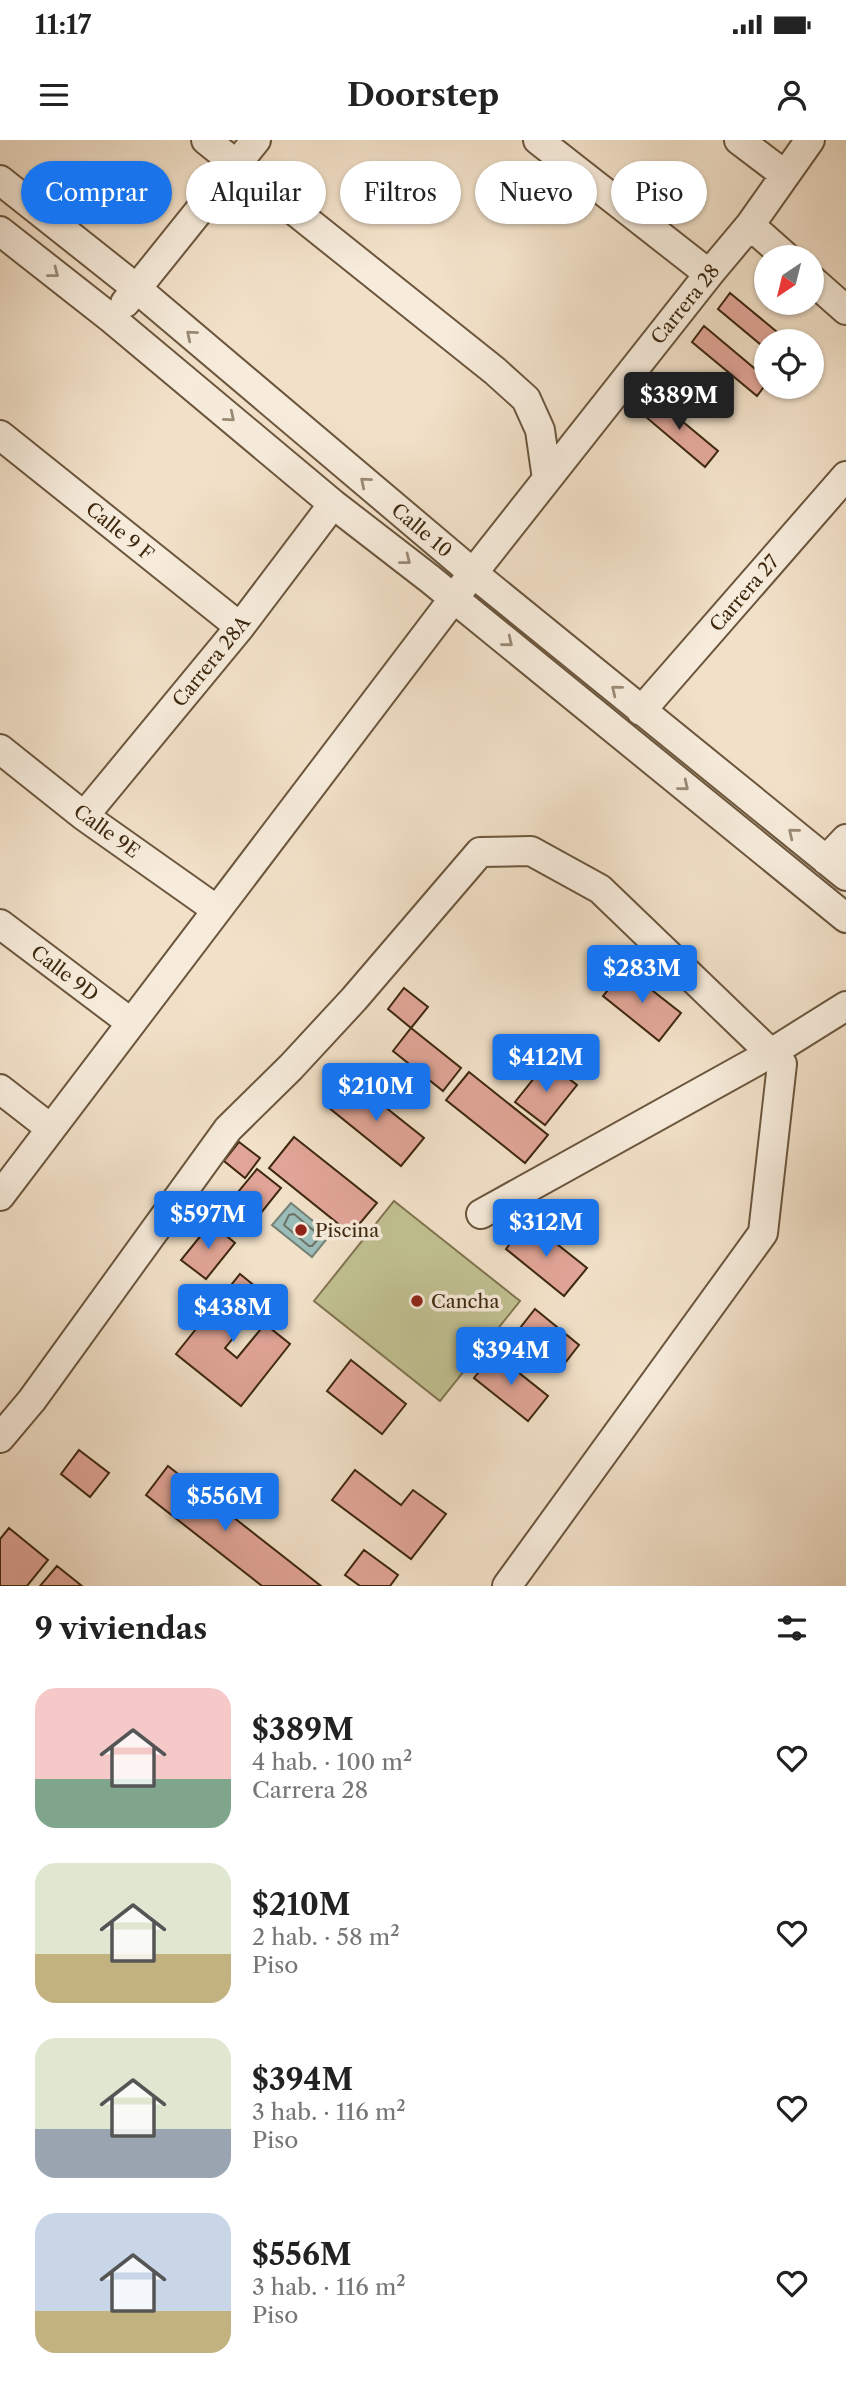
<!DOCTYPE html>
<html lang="es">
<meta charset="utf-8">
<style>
body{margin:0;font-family:"Libre Caslon Text",serif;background:#f2f2f2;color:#222;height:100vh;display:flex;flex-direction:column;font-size:26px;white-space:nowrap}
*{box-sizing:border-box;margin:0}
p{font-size:23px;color:#767676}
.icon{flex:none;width:38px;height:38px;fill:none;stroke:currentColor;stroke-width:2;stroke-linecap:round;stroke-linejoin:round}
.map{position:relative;height:1446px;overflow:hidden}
.sheet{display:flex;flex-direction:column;background:#fff;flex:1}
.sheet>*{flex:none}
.banner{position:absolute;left:21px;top:21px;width:805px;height:63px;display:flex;gap:14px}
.needle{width:46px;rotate:215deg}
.fabs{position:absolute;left:754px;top:105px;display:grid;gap:14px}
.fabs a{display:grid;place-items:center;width:70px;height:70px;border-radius:50%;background:#fff;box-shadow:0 2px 5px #0004;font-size:35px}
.price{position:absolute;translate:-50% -60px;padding:0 16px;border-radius:7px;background:#1a73e8;color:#fff;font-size:23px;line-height:46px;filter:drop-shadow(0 2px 4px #0008)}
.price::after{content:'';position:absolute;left:50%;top:42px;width:21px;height:16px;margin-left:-10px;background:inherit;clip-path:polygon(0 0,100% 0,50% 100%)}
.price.on{background:#222;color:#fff}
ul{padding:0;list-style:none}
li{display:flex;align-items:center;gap:21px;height:175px;padding:0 35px}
li span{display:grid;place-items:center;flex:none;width:196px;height:140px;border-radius:21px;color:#555}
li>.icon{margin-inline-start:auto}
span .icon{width:84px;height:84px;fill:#fffc;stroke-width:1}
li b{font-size:30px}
h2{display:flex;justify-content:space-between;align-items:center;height:84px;padding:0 35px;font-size:30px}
.chip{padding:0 24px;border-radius:32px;background:#fff;box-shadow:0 2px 5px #0004;font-size:24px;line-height:63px}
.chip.on{background:#1a73e8;color:#fff}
.status{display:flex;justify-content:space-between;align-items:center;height:49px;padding:0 35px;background:#fff;direction:ltr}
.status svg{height:19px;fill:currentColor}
header{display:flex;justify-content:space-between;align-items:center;height:91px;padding:0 35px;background:#fff;font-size:32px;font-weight:700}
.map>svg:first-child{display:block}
.green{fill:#c1c192;stroke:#807450;stroke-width:2}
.water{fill:#9bbdb9;stroke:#768175;stroke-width:2}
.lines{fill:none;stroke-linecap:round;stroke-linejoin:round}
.shore{stroke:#6c7264;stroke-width:2}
.building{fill:#e1a597;stroke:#3e280e;stroke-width:2}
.minor-casing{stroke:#6b563d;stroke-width:32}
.minor{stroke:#f7ecdc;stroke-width:28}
.oneway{stroke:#9a8a75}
.poi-dot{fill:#8f2418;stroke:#f7ecdc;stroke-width:2.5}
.labels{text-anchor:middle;stroke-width:7;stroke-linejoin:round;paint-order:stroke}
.street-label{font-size:19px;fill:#3e280e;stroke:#f7ecdc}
.poi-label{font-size:19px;fill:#3e280e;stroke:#f7ecdc;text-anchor:start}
</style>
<div class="status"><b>11:17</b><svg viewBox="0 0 49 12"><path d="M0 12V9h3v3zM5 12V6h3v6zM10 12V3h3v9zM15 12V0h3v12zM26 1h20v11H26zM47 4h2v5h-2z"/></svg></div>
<header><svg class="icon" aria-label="menu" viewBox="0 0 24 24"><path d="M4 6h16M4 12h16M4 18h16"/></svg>Doorstep<svg class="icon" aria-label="person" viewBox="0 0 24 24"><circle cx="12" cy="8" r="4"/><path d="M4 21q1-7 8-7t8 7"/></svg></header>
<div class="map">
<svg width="846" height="1446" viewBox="0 0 846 1446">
<rect width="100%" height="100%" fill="#f2e1c9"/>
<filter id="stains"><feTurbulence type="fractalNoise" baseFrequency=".00286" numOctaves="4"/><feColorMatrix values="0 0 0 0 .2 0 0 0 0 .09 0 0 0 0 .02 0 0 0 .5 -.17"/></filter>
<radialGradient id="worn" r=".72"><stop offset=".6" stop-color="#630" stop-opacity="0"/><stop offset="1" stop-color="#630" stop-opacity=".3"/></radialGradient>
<path class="green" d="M394 1061 520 1161 440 1261 314 1161Z"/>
<path class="water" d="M291 1063 330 1095 312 1117 272 1085Z"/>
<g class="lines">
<path class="shore" d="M294 1074 319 1095V1098L312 1106H309L284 1085 289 1075Z"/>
</g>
<path class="building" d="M730 153 788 201H766V209L718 169Z
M704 186 766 238V244L757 256 692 202Z
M653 257 718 311 705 327 640 272Z
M625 829 681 873 659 901 603 856Z
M404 848 428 867 411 888 388 869Z
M411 888 461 928 443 951 393 911Z
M547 922 577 945 545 985 515 962Z
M469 932 548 995 525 1023 446 960Z
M350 939 424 998 401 1026 328 967Z
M294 997 377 1063 351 1094 269 1028Z
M239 1002 260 1018 245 1038 224 1021Z
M257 1029 281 1048 248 1089 224 1069Z
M528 1081 587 1128 564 1156 506 1109Z
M211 1083 235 1103 206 1139 181 1120Z
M240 1134 267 1156 225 1208 237 1218 265 1184 290 1204 241 1266 176 1214Z
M535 1169 579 1205 561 1228 516 1193Z
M494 1213 548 1256 528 1281 474 1238Z
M351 1220 406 1264 382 1294 327 1251Z
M79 1310 109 1333 90 1357 61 1334Z
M168 1326 321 1446H262L146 1355Z
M355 1330 401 1365 413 1350 446 1374 411 1419 332 1360Z
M9 1388 48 1420 27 1446H0V1399Z
M364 1410 398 1435 390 1446H360L345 1435Z
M57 1426 82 1446H40Z"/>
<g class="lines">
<g class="minor-casing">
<path id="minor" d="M206 0 495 231 526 259 540 290 547 339
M538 0 709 134
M739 0 785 35
M0 40 136 148 473 433 846 736
M750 85 786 117
M0 91 112 179 333 364 430 439 846 778
M812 140 846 170
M125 163 256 0
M0 295 240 487
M641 571 846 336
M0 609 84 676 217 770
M84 676 240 487 333 364
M826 720 846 699
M0 784 130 882
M0 949 50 988
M0 1056 473 433 709 134 750 85 810 0
M481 1074 771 913 846 866
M0 1298 32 1260 228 989 291 927 354 859 480 712 531 711 600 749 782 924 763 1093 507 1446"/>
</g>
<use href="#minor" class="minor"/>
</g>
<defs><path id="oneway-chevron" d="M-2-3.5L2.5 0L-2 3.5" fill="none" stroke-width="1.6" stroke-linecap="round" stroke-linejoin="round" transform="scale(1.75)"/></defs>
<g class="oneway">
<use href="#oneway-chevron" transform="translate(54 133) rotate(38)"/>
<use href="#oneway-chevron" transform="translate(191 195) rotate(-140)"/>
<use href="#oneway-chevron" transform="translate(230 277) rotate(40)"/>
<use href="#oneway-chevron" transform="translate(365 342) rotate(-140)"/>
<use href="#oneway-chevron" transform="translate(406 420) rotate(38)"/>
<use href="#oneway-chevron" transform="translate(508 502) rotate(39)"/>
<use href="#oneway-chevron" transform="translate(616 550) rotate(-141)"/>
<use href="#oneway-chevron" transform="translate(684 646) rotate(39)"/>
<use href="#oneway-chevron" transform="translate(793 693) rotate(-141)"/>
</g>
<g class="poi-dot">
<circle cx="301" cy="1090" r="7"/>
<circle cx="417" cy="1161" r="7"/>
</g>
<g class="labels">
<g class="street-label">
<text transform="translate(685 164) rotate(-51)" y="7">Carrera 28</text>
<text transform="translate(422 390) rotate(40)" y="7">Calle 10</text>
<text transform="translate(120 391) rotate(39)" y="7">Calle 9 F</text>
<text transform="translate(744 453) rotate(-49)" y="7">Carrera 27</text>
<text transform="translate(211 521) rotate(-51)" y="7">Carrera 28A</text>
<text transform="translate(107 691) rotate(36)" y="7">Calle 9E</text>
<text transform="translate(65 833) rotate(37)" y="7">Calle 9D</text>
</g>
<g class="poi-label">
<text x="315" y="1097">Piscina</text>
<text x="431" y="1168">Cancha</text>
</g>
</g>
<rect width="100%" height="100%" filter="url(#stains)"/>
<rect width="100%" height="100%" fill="url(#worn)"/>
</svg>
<div class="fabs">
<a><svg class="needle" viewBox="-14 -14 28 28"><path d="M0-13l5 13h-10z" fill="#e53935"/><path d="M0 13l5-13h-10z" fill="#767676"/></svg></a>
<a><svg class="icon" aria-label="locate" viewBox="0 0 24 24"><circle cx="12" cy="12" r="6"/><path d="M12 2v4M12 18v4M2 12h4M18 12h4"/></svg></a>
</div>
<b class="price on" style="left:679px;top:292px">$389M</b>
<b class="price" style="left:642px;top:865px">$283M</b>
<b class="price" style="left:546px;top:954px">$412M</b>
<b class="price" style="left:376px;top:983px">$210M</b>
<b class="price" style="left:208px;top:1111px">$597M</b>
<b class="price" style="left:546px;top:1119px">$312M</b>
<b class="price" style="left:233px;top:1204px">$438M</b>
<b class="price" style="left:511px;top:1247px">$394M</b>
<b class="price" style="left:225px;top:1393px">$556M</b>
<div class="banner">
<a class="chip on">Comprar</a>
<a class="chip">Alquilar</a>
<a class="chip">Filtros</a>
<a class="chip">Nuevo</a>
<a class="chip">Piso</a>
</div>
</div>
<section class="sheet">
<h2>9 viviendas<svg class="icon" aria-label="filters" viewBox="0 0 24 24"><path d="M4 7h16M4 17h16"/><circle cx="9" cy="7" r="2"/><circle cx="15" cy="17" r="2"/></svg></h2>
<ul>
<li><span style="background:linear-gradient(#f6c9c9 65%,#7fa58c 0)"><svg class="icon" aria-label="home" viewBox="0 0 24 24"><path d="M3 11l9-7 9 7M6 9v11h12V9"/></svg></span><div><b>$389M</b><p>4 hab. · 100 m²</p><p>Carrera 28</p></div><svg class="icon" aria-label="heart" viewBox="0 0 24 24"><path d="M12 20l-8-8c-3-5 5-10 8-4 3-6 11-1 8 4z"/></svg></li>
<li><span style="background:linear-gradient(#dfe7d0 65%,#c2b280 0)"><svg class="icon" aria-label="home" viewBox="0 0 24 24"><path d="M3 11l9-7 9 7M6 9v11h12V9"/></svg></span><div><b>$210M</b><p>2 hab. · 58 m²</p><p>Piso</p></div><svg class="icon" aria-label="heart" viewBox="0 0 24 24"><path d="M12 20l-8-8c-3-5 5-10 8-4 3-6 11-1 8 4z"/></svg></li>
<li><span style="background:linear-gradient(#dfe7d0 65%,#9aa5b1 0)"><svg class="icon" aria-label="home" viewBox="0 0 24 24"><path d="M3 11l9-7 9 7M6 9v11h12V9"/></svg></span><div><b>$394M</b><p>3 hab. · 116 m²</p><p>Piso</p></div><svg class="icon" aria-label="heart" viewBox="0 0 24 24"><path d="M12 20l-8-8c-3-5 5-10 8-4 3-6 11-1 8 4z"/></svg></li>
<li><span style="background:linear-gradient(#c9d6e8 70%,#c2b280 0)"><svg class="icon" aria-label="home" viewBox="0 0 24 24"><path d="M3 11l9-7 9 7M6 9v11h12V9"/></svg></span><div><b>$556M</b><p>3 hab. · 116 m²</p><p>Piso</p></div><svg class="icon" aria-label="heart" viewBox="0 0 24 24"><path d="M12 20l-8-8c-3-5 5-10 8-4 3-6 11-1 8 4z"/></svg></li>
</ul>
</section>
